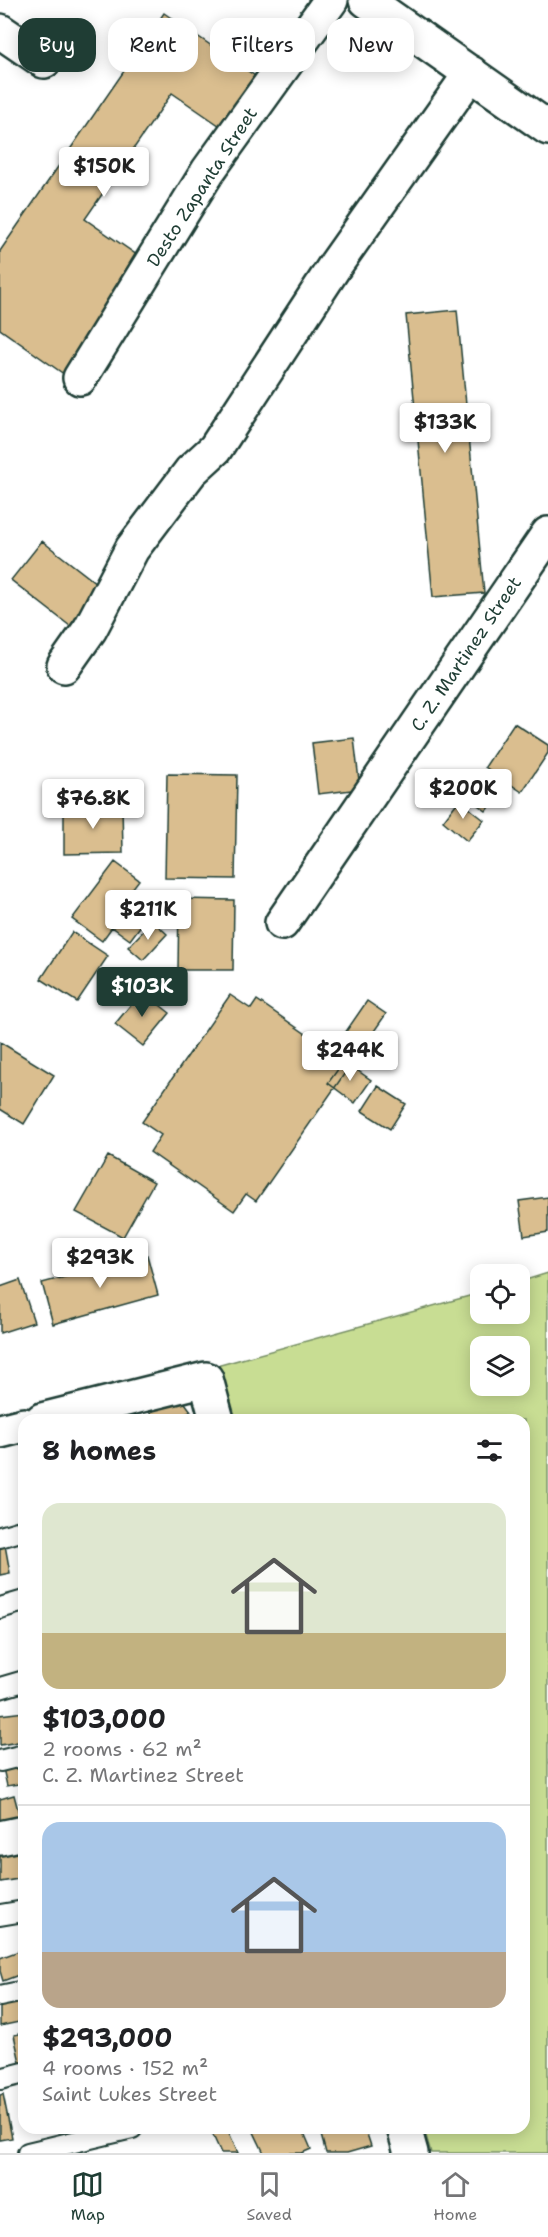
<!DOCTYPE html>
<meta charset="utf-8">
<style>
body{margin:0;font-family:"Shantell Sans",sans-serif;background:#f6f6f6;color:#202124;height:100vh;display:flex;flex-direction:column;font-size:22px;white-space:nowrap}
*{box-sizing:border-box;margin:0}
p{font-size:20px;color:#757577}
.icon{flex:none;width:33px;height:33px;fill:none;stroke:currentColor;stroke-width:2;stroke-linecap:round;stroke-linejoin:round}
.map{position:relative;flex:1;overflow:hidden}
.panel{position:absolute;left:18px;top:1414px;width:512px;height:720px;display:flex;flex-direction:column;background:#fff;border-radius:18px;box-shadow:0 3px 15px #0003}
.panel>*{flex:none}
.banner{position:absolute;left:18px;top:18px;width:513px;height:54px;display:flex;gap:12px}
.tools{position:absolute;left:470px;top:1264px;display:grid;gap:12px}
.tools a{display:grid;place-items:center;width:60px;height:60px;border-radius:12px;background:#fff;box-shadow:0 3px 15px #0003;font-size:30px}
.price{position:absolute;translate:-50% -51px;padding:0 14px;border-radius:6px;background:#fff;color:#222;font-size:20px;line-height:39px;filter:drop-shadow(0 2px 3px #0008)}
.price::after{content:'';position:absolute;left:50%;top:36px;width:18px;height:14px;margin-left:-9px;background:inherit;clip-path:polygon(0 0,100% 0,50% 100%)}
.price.current{background:#1f3d34;color:#fff}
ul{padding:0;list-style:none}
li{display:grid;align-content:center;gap:12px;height:318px;padding:0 24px}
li+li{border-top:2px solid #e0e0e0}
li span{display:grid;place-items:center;height:186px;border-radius:18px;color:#555}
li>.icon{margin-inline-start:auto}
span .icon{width:108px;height:108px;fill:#fffc;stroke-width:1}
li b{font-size:26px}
h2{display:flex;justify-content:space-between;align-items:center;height:72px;padding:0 24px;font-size:26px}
.chip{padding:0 21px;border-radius:18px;background:#fff;box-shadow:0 3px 15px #0003;font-size:21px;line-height:54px}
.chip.current{background:#1f3d34;color:#fff}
.tabs{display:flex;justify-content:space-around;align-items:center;height:84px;border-top:2px solid #e0e0e0;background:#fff;font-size:16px;color:#757577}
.tabs a{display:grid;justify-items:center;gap:3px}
.tabs .current{color:#1f3d34}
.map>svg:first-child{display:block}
.green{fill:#c8dd93;stroke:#748d64;stroke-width:1.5;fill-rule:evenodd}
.building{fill:#dabe8f;stroke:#1f3d34;stroke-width:1.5}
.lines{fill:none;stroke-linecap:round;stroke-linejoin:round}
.service-casing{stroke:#1f3d34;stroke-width:24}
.minor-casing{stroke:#1f3d34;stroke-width:38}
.secondary-casing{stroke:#1f3d34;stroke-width:38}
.service{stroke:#fff;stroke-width:20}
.minor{stroke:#fff;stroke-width:33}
.secondary{stroke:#fff;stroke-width:33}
.labels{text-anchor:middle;stroke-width:4.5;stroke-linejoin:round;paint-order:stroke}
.street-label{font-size:18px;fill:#1f3d34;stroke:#fff}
</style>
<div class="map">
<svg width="548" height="2153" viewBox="0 0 548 2153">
<rect width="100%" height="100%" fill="#fff"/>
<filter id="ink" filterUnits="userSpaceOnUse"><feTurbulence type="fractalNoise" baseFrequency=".0167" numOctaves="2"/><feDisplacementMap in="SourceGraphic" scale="12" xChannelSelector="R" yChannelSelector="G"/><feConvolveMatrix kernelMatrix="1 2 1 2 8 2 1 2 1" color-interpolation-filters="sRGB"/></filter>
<g filter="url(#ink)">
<path class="green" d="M548 1273V2153H431L424 2129 524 2128V1420H228L213 1367 480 1293V1314H519V1282ZM480 1347H519V1386H480Z"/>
<path class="building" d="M164 13 264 82 229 132 172 93 85 219 147 262 68 377 0 329V251Z
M457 310 484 593 433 597 406 315Z
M42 541 101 587 70 626 11 580Z
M514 723 548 745V753L522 792 485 767Z
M354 738 360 789 318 794 312 743Z
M167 774 237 775 235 879 165 878Z
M484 776 502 790 486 811 467 797Z
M459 800 484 820 467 841 443 821Z
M122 805 123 853 64 854V806Z
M115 862 139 880 122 902 145 920 130 940 112 927 102 941 72 919Z
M179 899 234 900 233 970H178Z
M153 921 167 934 143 960 128 947Z
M72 932 108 956 77 1002 41 979Z
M142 991 170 1013 143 1046 115 1024Z
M230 995 251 1009 257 1000 332 1052 367 1001 386 1014 256 1201 246 1194 234 1211 150 1152 161 1135 142 1122Z
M0 1042 54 1075 24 1124 0 1109Z
M344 1061 371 1080 355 1103 328 1083Z
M378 1086 406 1104 390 1129 362 1111Z
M108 1156 154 1182 123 1237 76 1212Z
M548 1197V1232L524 1236 519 1201Z
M147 1255 158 1295 53 1324 42 1283Z
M20 1280 34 1322 0 1333V1287Z
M174 1388 191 1411 177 1420H155L146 1408Z
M5 1545 10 1573 0 1575V1546Z
M24 1712V1741L0 1745V1715Z
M24 1764V1783L7 1786 3 1768Z
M14 1795 22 1825 0 1831V1799Z
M24 1851V1878L0 1882V1855Z
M24 1949V1973L3 1981 0 1971V1958Z
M24 2000V2021L0 2026V2005Z
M24 2033V2066L21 2067 14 2035Z
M3 2094 12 2138 0 2140V2095Z
M218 2128H227L238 2153H221L211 2131Z
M252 2128H302L311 2149 302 2153H264Z
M319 2128H365L371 2146 347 2153H326Z"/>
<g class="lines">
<g class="service-casing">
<path id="service" d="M0 1537 24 1530
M0 1608 24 1601
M0 1688 24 1681
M0 1761 24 1755
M0 1915 24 1911
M0 1996 24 1991
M0 2079 24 2073
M28 2153 132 2128"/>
</g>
<g class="minor-casing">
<path id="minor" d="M0 31 44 61
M80 378 208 171 331 0
M64 666 90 629 132 549 191 471 215 449 336 264 471 73
M282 923 548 534
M42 1420 206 1379 217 1420
M0 1431 24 1425
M0 1838 24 1833
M404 2128 411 2153"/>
</g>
<g class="secondary-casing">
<path id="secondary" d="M366 0 548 128"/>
</g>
<use href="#service" class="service"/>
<use href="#minor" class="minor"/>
<use href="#secondary" class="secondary"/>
</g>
</g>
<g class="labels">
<g class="street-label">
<text transform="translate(202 187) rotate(-57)" y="6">Desto Zapanta Street</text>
<text transform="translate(466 654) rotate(-56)" y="6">C. Z. Martinez Street</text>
</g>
</g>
</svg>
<div class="tools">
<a><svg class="icon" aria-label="locate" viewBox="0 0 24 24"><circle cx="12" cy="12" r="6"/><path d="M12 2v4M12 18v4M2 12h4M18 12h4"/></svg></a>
<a><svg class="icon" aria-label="layers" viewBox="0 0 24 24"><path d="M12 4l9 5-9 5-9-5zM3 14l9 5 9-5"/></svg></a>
</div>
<b class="price" style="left:104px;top:198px">$150K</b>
<b class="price" style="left:445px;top:454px">$133K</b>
<b class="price" style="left:463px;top:820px">$200K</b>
<b class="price" style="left:93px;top:830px">$76.8K</b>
<b class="price" style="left:148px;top:941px">$211K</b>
<b class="price current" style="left:142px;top:1018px">$103K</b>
<b class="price" style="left:350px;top:1082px">$244K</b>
<b class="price" style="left:100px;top:1289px">$293K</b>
<div class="banner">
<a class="chip current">Buy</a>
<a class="chip">Rent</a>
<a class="chip">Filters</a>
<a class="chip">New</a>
</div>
<section class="panel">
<h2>8 homes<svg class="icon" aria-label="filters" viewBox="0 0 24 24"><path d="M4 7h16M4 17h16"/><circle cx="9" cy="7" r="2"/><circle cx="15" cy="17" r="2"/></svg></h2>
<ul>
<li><span style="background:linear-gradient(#dfe7d0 70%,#c2b280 0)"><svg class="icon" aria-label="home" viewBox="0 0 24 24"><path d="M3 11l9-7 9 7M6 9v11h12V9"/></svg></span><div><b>$103,000</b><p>2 rooms · 62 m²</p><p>C. Z. Martinez Street</p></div></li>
<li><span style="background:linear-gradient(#a9c7e8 70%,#b9a48a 0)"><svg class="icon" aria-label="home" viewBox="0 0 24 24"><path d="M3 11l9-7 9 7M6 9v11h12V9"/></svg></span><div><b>$293,000</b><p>4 rooms · 152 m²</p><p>Saint Lukes Street</p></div></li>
</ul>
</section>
</div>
<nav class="tabs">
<a class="current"><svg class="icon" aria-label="map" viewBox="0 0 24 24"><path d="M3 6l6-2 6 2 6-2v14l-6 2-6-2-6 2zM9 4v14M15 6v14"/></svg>Map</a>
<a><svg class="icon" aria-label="saved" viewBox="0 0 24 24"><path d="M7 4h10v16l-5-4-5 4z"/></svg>Saved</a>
<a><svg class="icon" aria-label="home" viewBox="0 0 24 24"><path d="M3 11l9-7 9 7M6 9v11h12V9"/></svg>Home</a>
</nav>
